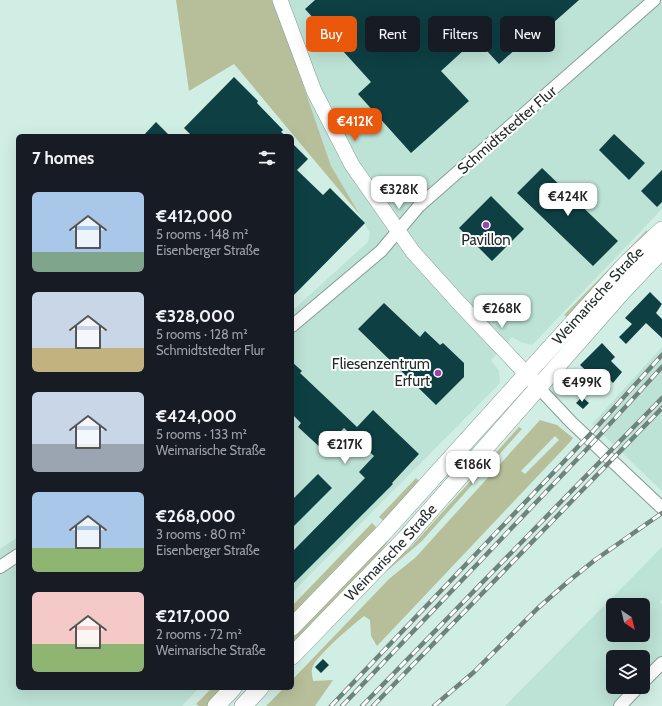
<!DOCTYPE html>
<meta charset="utf-8">
<style>
body{margin:0;font-family:Cabin,sans-serif;background:#20242c;color:#f1f3f6;height:100vh;display:flex;flex-direction:column;font-size:15px;white-space:nowrap}
*{box-sizing:border-box;margin:0}
p{font-size:13px;color:#9ea1a6}
.icon{flex:none;width:22px;height:22px;fill:none;stroke:currentColor;stroke-width:2;stroke-linecap:round;stroke-linejoin:round}
.map{position:relative;flex:1;overflow:hidden}
.details{position:absolute;left:16px;top:134px;width:278px;height:556px;display:flex;flex-direction:column;background:#171b24;border-radius:6px;box-shadow:0 4px 16px #0002}
.details>*{flex:none}
.guide{position:absolute;left:306px;top:16px;width:296px;height:36px;display:flex;gap:8px}
.needle{width:26px;rotate:145deg}
.controls{position:absolute;left:606px;top:598px;display:grid;gap:8px}
.controls a{display:grid;place-items:center;width:44px;height:44px;border-radius:6px;background:#171b24;box-shadow:0 4px 16px #0002;font-size:20px}
.price{position:absolute;translate:-50% -34px;padding:0 9px;border-radius:8px;background:#fff;color:#222;font-size:13px;line-height:26px;filter:drop-shadow(0 1px 2px #0008)}
.price::after{content:'';position:absolute;left:50%;top:24px;width:12px;height:9px;margin-left:-6px;background:inherit;clip-path:polygon(0 0,100% 0,50% 100%)}
.price.on{background:#ea580c;color:#fff}
ul{padding:0;list-style:none}
li{display:flex;align-items:center;gap:12px;height:100px;padding:0 16px}
li span{display:grid;place-items:center;flex:none;width:112px;height:80px;border-radius:6px;color:#555}
li>.icon{margin-inline-start:auto}
span .icon{width:48px;height:48px;fill:#fffc;stroke-width:1}
li b{font-size:17px}
h2{display:flex;justify-content:space-between;align-items:center;height:48px;padding:0 16px;font-size:17px}
.chip{padding:0 14px;border-radius:6px;background:#171b24;box-shadow:0 4px 16px #0002;font-size:14px;line-height:36px}
.chip.on{background:#ea580c;color:#fff}
.map>svg:first-child{display:block}
.built{fill:#bde2d6;fill-rule:evenodd}
.green{fill:#b7bf9a;fill-rule:evenodd}
.building{fill:#0e3f43}
.lines{fill:none;stroke-linecap:round;stroke-linejoin:round}
.minor-casing{stroke:#839e96;stroke-width:14}
.tertiary-casing{stroke:#839e96;stroke-width:16}
.secondary-casing{stroke:#839e96;stroke-width:18}
.minor{stroke:#fff;stroke-width:12}
.tertiary{stroke:#fff;stroke-width:15}
.secondary{stroke:#fff;stroke-width:17}
.rail-casing{stroke:#6f827c;stroke-width:4.5}
.rail{stroke:#fff;stroke-width:3;stroke-dasharray:9;stroke-linecap:butt}
.poi-dot{fill:#9c42ae;stroke:#fff;stroke-width:1.5}
.labels{text-anchor:middle;stroke-width:4;stroke-linejoin:round;paint-order:stroke}
.street-label{font-size:15px;fill:#232e2b;stroke:#fff}
.poi-label{font-size:15px;fill:#232e2b;stroke:#fff}
</style>
<div class="map">
<svg width="662" height="706" viewBox="0 0 662 706">
<rect width="100%" height="100%" fill="#d1eee5"/>
<path class="built" d="M274 0H662V209L532 345 521 342 512 337 491 360 499 371 500 383 292 593V311L368 242 370 233 331 166Z
M662 347V491L592 424Z
M18 537V688H199L182 706H0V549Z
M662 547V600L660 602 662 604V656L643 675V657H613V687H631L612 706H505ZM613 605H643V635H613Z"/>
<path class="green" d="M176 0H274L331 166 360 215 234 64 189 91Z
M647 230V236L567 317 564 315Z
M504 410 392 536 379 554 292 645V636L412 511Z
M540 420 557 425 573 438 570 442 377 646 371 636 370 620 364 616C353 625 315 656 312 669 311 672 313 678 313 681L333 680 315 706H266L284 688H292V680L389 579 416 557ZM555 436 559 440 525 474 521 471Z
M519 427 522 429 422 541 381 576 295 665 292 662 389 564 412 546Z
M416 478 420 482 386 523 379 517Z
M372 523 379 530 292 619V606Z
M212 688H224L207 706H199L196 704Z"/>
<path class="building" d="M315 0H579L544 31 540 27 499 64 476 39 441 71 469 101 411 153 358 94 371 82 305 9Z
M234 77 258 101 257 103 283 130 281 132 286 136H192L184 128Z
M156 122 170 136H143Z
M614 134 645 163 629 180 599 150Z
M292 143 308 159 297 170 323 195 330 188 365 223 292 297Z
M542 168 618 241 593 266 517 193Z
M662 170V202L657 207 641 191Z
M491 196 524 229 492 261 459 228Z
M650 292 662 304 656 313 662 319V338L646 323 626 344 619 337 632 324 625 318Z
M384 303 420 337 425 331 440 345 443 343 464 363V377L436 405 358 329Z
M602 343 615 357 611 361 622 372 613 383 601 371 594 378 580 365Z
M292 362 302 371 300 373 357 427 373 410 419 454 392 483 393 484 292 585V552L365 478 359 472 374 456 344 428 323 450 298 427 301 423 292 414Z
M582 397 589 403 583 409 576 403Z
M318 474 332 488 292 528V500Z
M323 659 329 665 321 673 315 667Z"/>
<g class="lines">
<g class="minor-casing">
<path id="minor" d="M292 326 381 251 419 206 654 0
M539 388 571 422 662 508
M0 567 18 555
M643 682 662 663
M620 706 638 687"/>
</g>
<g class="tertiary-casing">
<path id="tertiary" d="M280 0 314 91 352 165 413 252 459 303 534 382"/>
</g>
<g class="secondary-casing">
<g id="secondary">
<path id="s1" d="M292 627 386 530 626 264 662 230"/>
<path id="s2" d="M292 656 405 539 623 291 662 250"/>
<path d="M216 706 233 688"/>
<path d="M243 706 260 688"/>
</g>
</g>
<use href="#minor" class="minor"/>
<use href="#tertiary" class="tertiary"/>
<use href="#secondary" class="secondary"/>
<g class="rail-casing">
<path id="rail" d="M331 706 594 430 662 355
M342 706 586 450 662 367
M362 706 662 398
M373 706 662 408
M434 706 474 672 538 608 570 580 595 560 662 513"/>
</g>
<use href="#rail" class="rail"/>
</g>
<g class="poi-dot">
<circle cx="486" cy="225" r="4"/>
<circle cx="438" cy="373" r="4"/>
</g>
<g class="labels">
<g class="street-label">
<text transform="translate(507 130) rotate(-41)" y="5">Schmidtstedter Flur</text>
<text dy="5" stroke="none"><textPath href="#s1" startOffset="451">Weimarische Straße</textPath></text>
<text dy="5" stroke="none"><textPath href="#s2" startOffset="143">Weimarische Straße</textPath></text>
</g>
<g class="poi-label">
<text x="486" y="245">Pavillon</text>
<text x="430" y="369" text-anchor="end">Fliesenzentrum<tspan x="430" dy="17">Erfurt</tspan></text>
</g>
</g>
</svg>
<div class="controls">
<a><svg class="needle" viewBox="-14 -14 28 28"><path d="M0-13l5 13h-10z" fill="#e53935"/><path d="M0 13l5-13h-10z" fill="#9ea1a6"/></svg></a>
<a><svg class="icon" aria-label="layers" viewBox="0 0 24 24"><path d="M12 4l9 5-9 5-9-5zM3 14l9 5 9-5"/></svg></a>
</div>
<b class="price on" style="left:355px;top:142px">€412K</b>
<b class="price" style="left:399px;top:210px">€328K</b>
<b class="price" style="left:568px;top:217px">€424K</b>
<b class="price" style="left:502px;top:329px">€268K</b>
<b class="price" style="left:582px;top:403px">€499K</b>
<b class="price" style="left:345px;top:465px">€217K</b>
<b class="price" style="left:473px;top:485px">€186K</b>
<div class="guide">
<a class="chip on">Buy</a>
<a class="chip">Rent</a>
<a class="chip">Filters</a>
<a class="chip">New</a>
</div>
<section class="details">
<h2>7 homes<svg class="icon" aria-label="filters" viewBox="0 0 24 24"><path d="M4 7h16M4 17h16"/><circle cx="9" cy="7" r="2"/><circle cx="15" cy="17" r="2"/></svg></h2>
<ul>
<li><span style="background:linear-gradient(#a9c7e8 75%,#7fa58c 0)"><svg class="icon" aria-label="home" viewBox="0 0 24 24"><path d="M3 11l9-7 9 7M6 9v11h12V9"/></svg></span><div><b>€412,000</b><p>5 rooms · 148 m²</p><p>Eisenberger Straße</p></div></li>
<li><span style="background:linear-gradient(#c9d6e8 70%,#c2b280 0)"><svg class="icon" aria-label="home" viewBox="0 0 24 24"><path d="M3 11l9-7 9 7M6 9v11h12V9"/></svg></span><div><b>€328,000</b><p>5 rooms · 128 m²</p><p>Schmidtstedter Flur</p></div></li>
<li><span style="background:linear-gradient(#c9d6e8 65%,#9aa5b1 0)"><svg class="icon" aria-label="home" viewBox="0 0 24 24"><path d="M3 11l9-7 9 7M6 9v11h12V9"/></svg></span><div><b>€424,000</b><p>5 rooms · 133 m²</p><p>Weimarische Straße</p></div></li>
<li><span style="background:linear-gradient(#a9c7e8 70%,#8fb573 0)"><svg class="icon" aria-label="home" viewBox="0 0 24 24"><path d="M3 11l9-7 9 7M6 9v11h12V9"/></svg></span><div><b>€268,000</b><p>3 rooms · 80 m²</p><p>Eisenberger Straße</p></div></li>
<li><span style="background:linear-gradient(#f6c9c9 65%,#8fb573 0)"><svg class="icon" aria-label="home" viewBox="0 0 24 24"><path d="M3 11l9-7 9 7M6 9v11h12V9"/></svg></span><div><b>€217,000</b><p>2 rooms · 72 m²</p><p>Weimarische Straße</p></div></li>
</ul>
</section>
</div>
